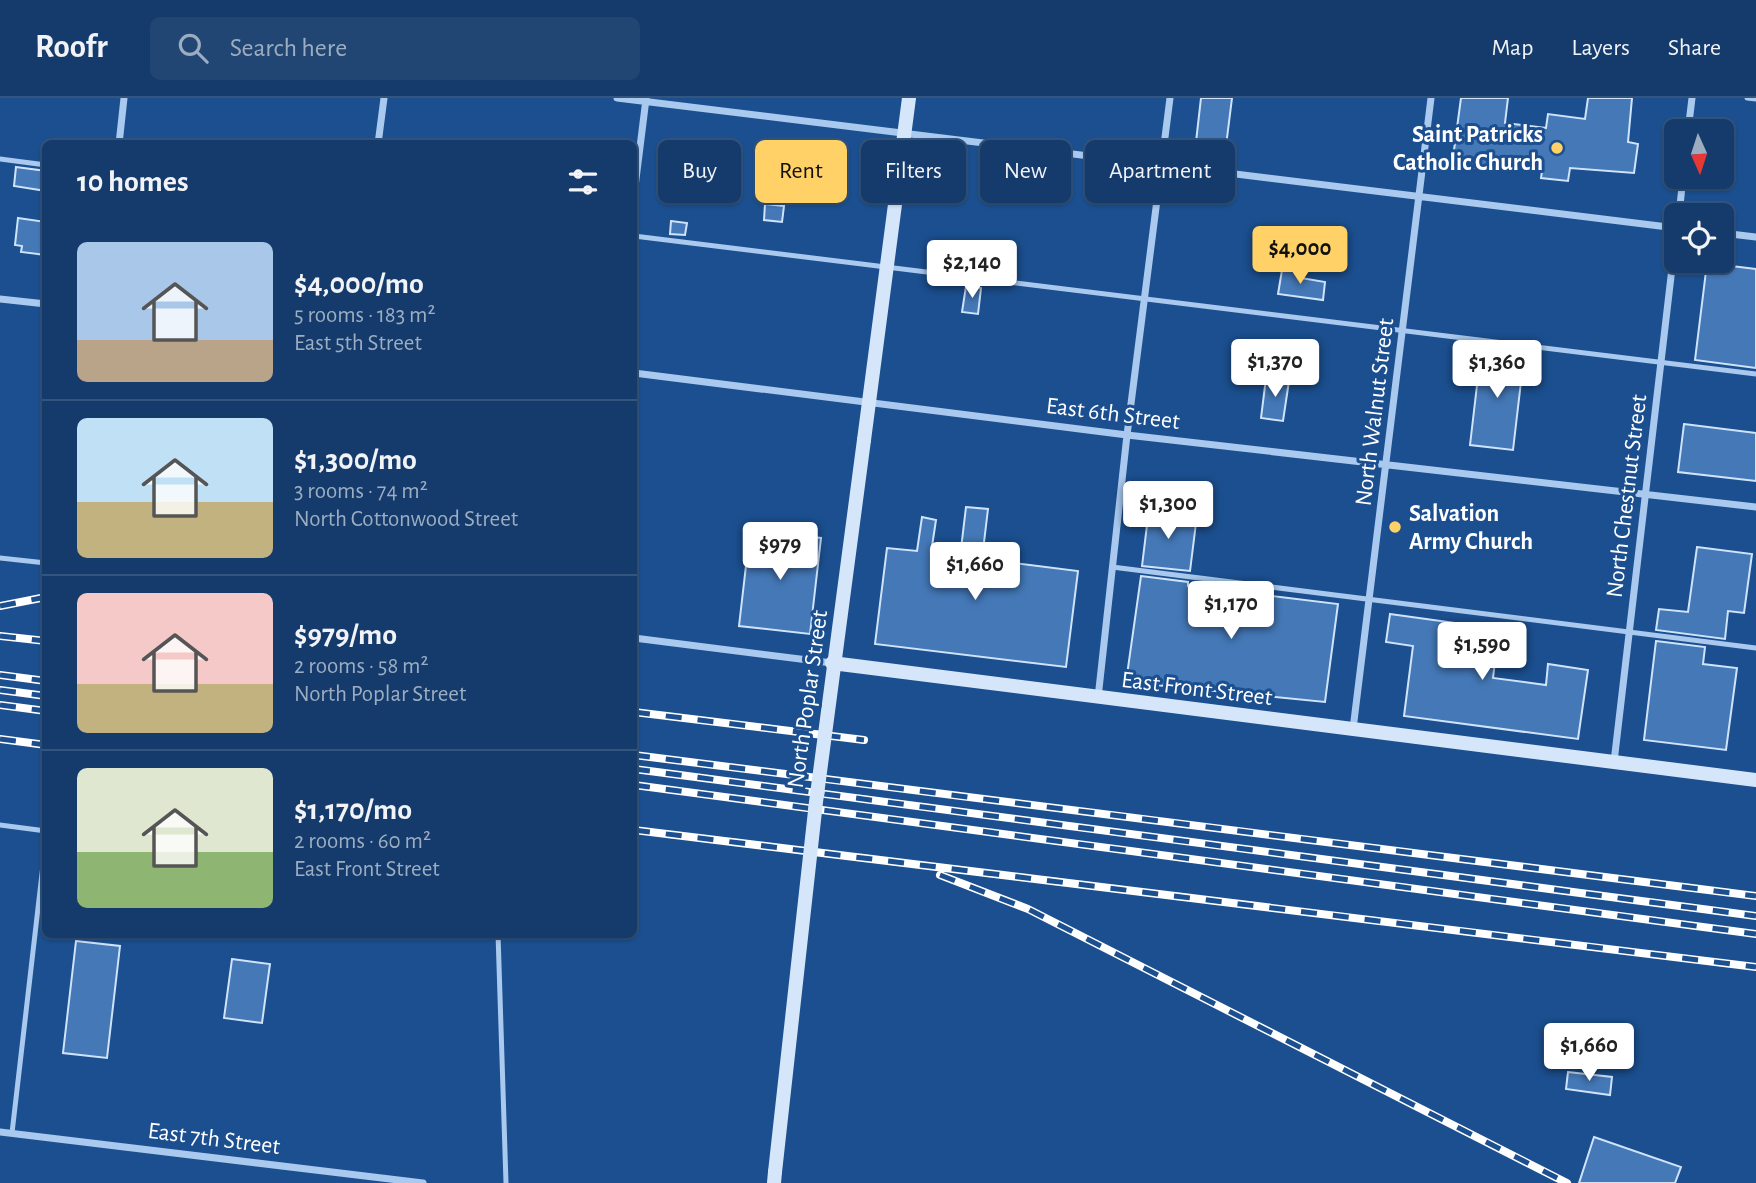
<!DOCTYPE html>
<meta charset="utf-8">
<style>
body{margin:0;font-family:"Alegreya Sans",sans-serif;background:#214673;color:#f1f3f6;height:100vh;display:flex;flex-direction:column;font-size:26px;white-space:nowrap}
*{box-sizing:border-box;margin:0}
p{font-size:23px;color:#9dadc1}
.icon{flex:none;width:38px;height:38px;fill:none;stroke:currentColor;stroke-width:2;stroke-linecap:round;stroke-linejoin:round}
.map{position:relative;flex:1;overflow:hidden}
.details{position:absolute;left:42px;top:42px;width:595px;height:798px;display:flex;flex-direction:column;background:#143b6b;border-radius:10px;box-shadow:0 2px 5px #0004,0 0 0 2px #33557e}
.details>*{flex:none}
.guide{position:absolute;left:658px;top:42px;width:665px;height:63px;display:flex;gap:14px}
.needle{width:46px;rotate:177deg}
.tools{position:absolute;left:1664px;top:21px;display:grid;gap:14px}
.tools a{display:grid;place-items:center;width:70px;height:70px;border-radius:10px;background:#143b6b;box-shadow:0 2px 5px #0004,0 0 0 2px #33557e;font-size:35px}
.price{position:absolute;translate:-50% -60px;padding:0 16px;border-radius:7px;background:#fff;color:#222;font-size:23px;line-height:46px;filter:drop-shadow(0 2px 4px #0008)}
.price::after{content:'';position:absolute;left:50%;top:42px;width:21px;height:16px;margin-left:-10px;background:inherit;clip-path:polygon(0 0,100% 0,50% 100%)}
.price.selected{background:#ffd166;color:#111}
ul{padding:0;list-style:none}
li{display:flex;align-items:center;gap:21px;height:175px;padding:0 35px}
li+li{border-top:2px solid #33557e}
li span{display:grid;place-items:center;flex:none;width:196px;height:140px;border-radius:10px;color:#555}
li>.icon{margin-inline-start:auto}
span .icon{width:84px;height:84px;fill:#fffc;stroke-width:1}
li b{font-size:30px}
h2{display:flex;justify-content:space-between;align-items:center;height:84px;padding:0 35px;font-size:30px}
.tag{padding:0 24px;border-radius:10px;background:#143b6b;box-shadow:0 2px 5px #0004,0 0 0 2px #33557e;font-size:24px;line-height:63px}
.tag.selected{background:#ffd166;color:#111}
header{display:flex;align-items:center;gap:42px;box-sizing:border-box;height:98px;padding:0 35px;background:#143b6b;border-bottom:2px solid #33557e}
header strong{font-size:33px}
nav{display:flex;gap:38px;margin-inline-start:auto;font-size:24px}
.search{width:490px;height:63px;background:#214673;display:flex;align-items:center;gap:18px;box-sizing:border-box;padding:0 24px;border-radius:10px;color:#9dadc1;font-size:26px}
.map>svg:first-child{display:block}
.building{fill:#4478b7;stroke:#cfe3fa;stroke-width:2}
.lines{fill:none;stroke-linecap:round;stroke-linejoin:round}
.lane{stroke:#a9c9ee;stroke-width:5}
.street{stroke:#a9c9ee;stroke-width:7}
.secondary{stroke:#d6e6fa;stroke-width:14}
.rail-casing{stroke:#fff;stroke-width:8}
.rail{stroke:#1b4f8f;stroke-width:5;stroke-dasharray:16;stroke-linecap:butt}
.secondary-bridge{stroke:#d6e6fa;stroke-width:14}
.poi-dot{fill:#ffd166;stroke:#1b4f8f;stroke-width:2.5}
.labels{text-anchor:middle;stroke-width:6;stroke-linejoin:round;paint-order:stroke}
.poi-label{font-size:24px;font-weight:bold;fill:#fff;stroke:#1b4f8f;text-anchor:end}
.street-label{font-size:24px;fill:#fff;stroke:#1b4f8f}
</style>
<header>
<strong>Roofr</strong>
<div class="search"><svg class="icon" aria-label="search" viewBox="0 0 24 24"><circle cx="10" cy="10" r="6"/><path d="M15 15l6 6"/></svg>Search here</div>
<nav><a>Map</a><a>Layers</a><a>Share</a></nav>
</header>
<div class="map">
<svg width="1756" height="1085" viewBox="0 0 1756 1085">
<rect width="100%" height="100%" fill="#1b4f8f"/>
<path class="building" d="M1201 0H1232L1226 48 1196 44Z
M1461 0H1508L1505 25 1546 30 1548 16 1585 21 1588 0H1632L1628 44 1638 46 1634 75 1570 70 1568 83 1541 80 1543 66 1501 61 1499 73 1452 67Z
M16 69 46 73V93L14 88Z
M765 106 784 108 782 124 764 122Z
M18 120 46 124V157L21 154 22 148 15 147Z
M671 123 687 125 685 137 670 136Z
M1707 165 1756 171V270L1695 262Z
M1282 172 1302 174 1301 180 1325 184 1323 202 1278 196Z
M966 188 981 190 978 216 962 214Z
M1481 253 1524 258 1513 352 1470 347Z
M1266 280 1289 283 1283 323 1261 320Z
M1684 326 1756 335V383L1678 374Z
M1154 403 1171 404 1169 422 1196 425 1190 473 1142 468 1148 419 1153 420Z
M966 409 988 411 982 461 1078 473 1066 569 875 546 887 450 917 453 922 419 936 422 931 455 960 459Z
M750 433 821 440 810 536 739 528Z
M1697 449 1752 456 1744 515 1728 513 1725 541 1656 532 1659 511 1688 514Z
M1141 478 1188 484V488L1338 506 1325 604 1126 584Z
M1390 516 1499 531 1493 580 1546 587 1548 566 1588 572 1578 641 1404 618 1413 548 1386 544Z
M1656 543 1705 549 1703 566 1737 570 1726 652 1644 642Z
M76 843 120 848 107 960 63 955Z
M232 861 270 866 262 925 224 920Z
M1568 974 1612 979 1610 997 1566 991Z
M1594 1039 1681 1069 1675 1085H1579Z"/>
<g class="lines">
<path class="lane" d="M1747 0 1756 1
M0 61 46 67
M634 138 1756 276
M0 460 46 465
M1112 469 1756 550
M0 727 46 733
M498 836 506 1085
M12 1035 46 741"/>
<path class="street" d="M617 0 1676 130
M1688 33 1692 0
M119 46 124 0
M378 46 384 0
M634 97 646 1
M1679 117 1683 79
M1722 135 1756 139
M0 201 46 206
M634 275 1127 337 1756 409
M634 540 832 565
M1098 600 1127 337 1170 0
M1353 631 1431 0
M1614 664 1676 136
M0 1034 423 1085"/>
<path class="secondary" d="M864 342 909 0
M832 565 1756 682
M774 1085 775 1074"/>
<g class="rail-casing">
<path id="rail" d="M0 508 46 499
M0 538 46 543
M0 577 46 583
M0 592 46 598
M0 607 46 613
M634 614 864 642
M0 641 46 647
M634 657 1756 798
M634 671 1756 818
M634 687 1756 836
M634 732 1756 869
M940 777 1028 811 1567 1085"/>
</g>
<use href="#rail" class="rail"/>
<path class="secondary-bridge" d="M775 1074 816 704 864 342"/>
</g>
<g class="poi-dot">
<circle cx="1557" cy="50" r="7"/>
<circle cx="1395" cy="429" r="7"/>
</g>
<g class="labels">
<g class="poi-label">
<text x="1543" y="44">Saint Patricks<tspan x="1543" dy="28">Catholic Church</tspan></text>
<text x="1409" y="423" text-anchor="start">Salvation<tspan x="1409" dy="28">Army Church</tspan></text>
</g>
<g class="street-label">
<text transform="translate(1374 314) rotate(-83)" y="8">North Walnut Street</text>
<text transform="translate(1113 315) rotate(7)" y="8">East 6th Street</text>
<text transform="translate(1626 398) rotate(-83)" y="8">North Chestnut Street</text>
<text transform="translate(1197 590) rotate(7)" y="8">East Front Street</text>
<text transform="translate(807 601) rotate(-82)" y="8">North Poplar Street</text>
<text transform="translate(214 1040) rotate(7)" y="8">East 7th Street</text>
</g>
</g>
</svg>
<div class="tools">
<a><svg class="needle" viewBox="-14 -14 28 28"><path d="M0-13l5 13h-10z" fill="#e53935"/><path d="M0 13l5-13h-10z" fill="#9dadc1"/></svg></a>
<a><svg class="icon" aria-label="locate" viewBox="0 0 24 24"><circle cx="12" cy="12" r="6"/><path d="M12 2v4M12 18v4M2 12h4M18 12h4"/></svg></a>
</div>
<b class="price selected" style="left:1300px;top:188px">$4,000</b>
<b class="price" style="left:972px;top:202px">$2,140</b>
<b class="price" style="left:1275px;top:301px">$1,370</b>
<b class="price" style="left:1497px;top:302px">$1,360</b>
<b class="price" style="left:1168px;top:443px">$1,300</b>
<b class="price" style="left:780px;top:484px">$979</b>
<b class="price" style="left:975px;top:504px">$1,660</b>
<b class="price" style="left:1231px;top:543px">$1,170</b>
<b class="price" style="left:1482px;top:584px">$1,590</b>
<b class="price" style="left:1589px;top:985px">$1,660</b>
<div class="guide">
<a class="tag">Buy</a>
<a class="tag selected">Rent</a>
<a class="tag">Filters</a>
<a class="tag">New</a>
<a class="tag">Apartment</a>
</div>
<section class="details">
<h2>10 homes<svg class="icon" aria-label="filters" viewBox="0 0 24 24"><path d="M4 7h16M4 17h16"/><circle cx="9" cy="7" r="2"/><circle cx="15" cy="17" r="2"/></svg></h2>
<ul>
<li><span style="background:linear-gradient(#a9c7e8 70%,#b9a48a 0)"><svg class="icon" aria-label="home" viewBox="0 0 24 24"><path d="M3 11l9-7 9 7M6 9v11h12V9"/></svg></span><div><b>$4,000/mo</b><p>5 rooms · 183 m²</p><p>East 5th Street</p></div></li>
<li><span style="background:linear-gradient(#bfe0f5 60%,#c2b280 0)"><svg class="icon" aria-label="home" viewBox="0 0 24 24"><path d="M3 11l9-7 9 7M6 9v11h12V9"/></svg></span><div><b>$1,300/mo</b><p>3 rooms · 74 m²</p><p>North Cottonwood Street</p></div></li>
<li><span style="background:linear-gradient(#f6c9c9 65%,#c2b280 0)"><svg class="icon" aria-label="home" viewBox="0 0 24 24"><path d="M3 11l9-7 9 7M6 9v11h12V9"/></svg></span><div><b>$979/mo</b><p>2 rooms · 58 m²</p><p>North Poplar Street</p></div></li>
<li><span style="background:linear-gradient(#dfe7d0 60%,#8fb573 0)"><svg class="icon" aria-label="home" viewBox="0 0 24 24"><path d="M3 11l9-7 9 7M6 9v11h12V9"/></svg></span><div><b>$1,170/mo</b><p>2 rooms · 60 m²</p><p>East Front Street</p></div></li>
</ul>
</section>
</div>
